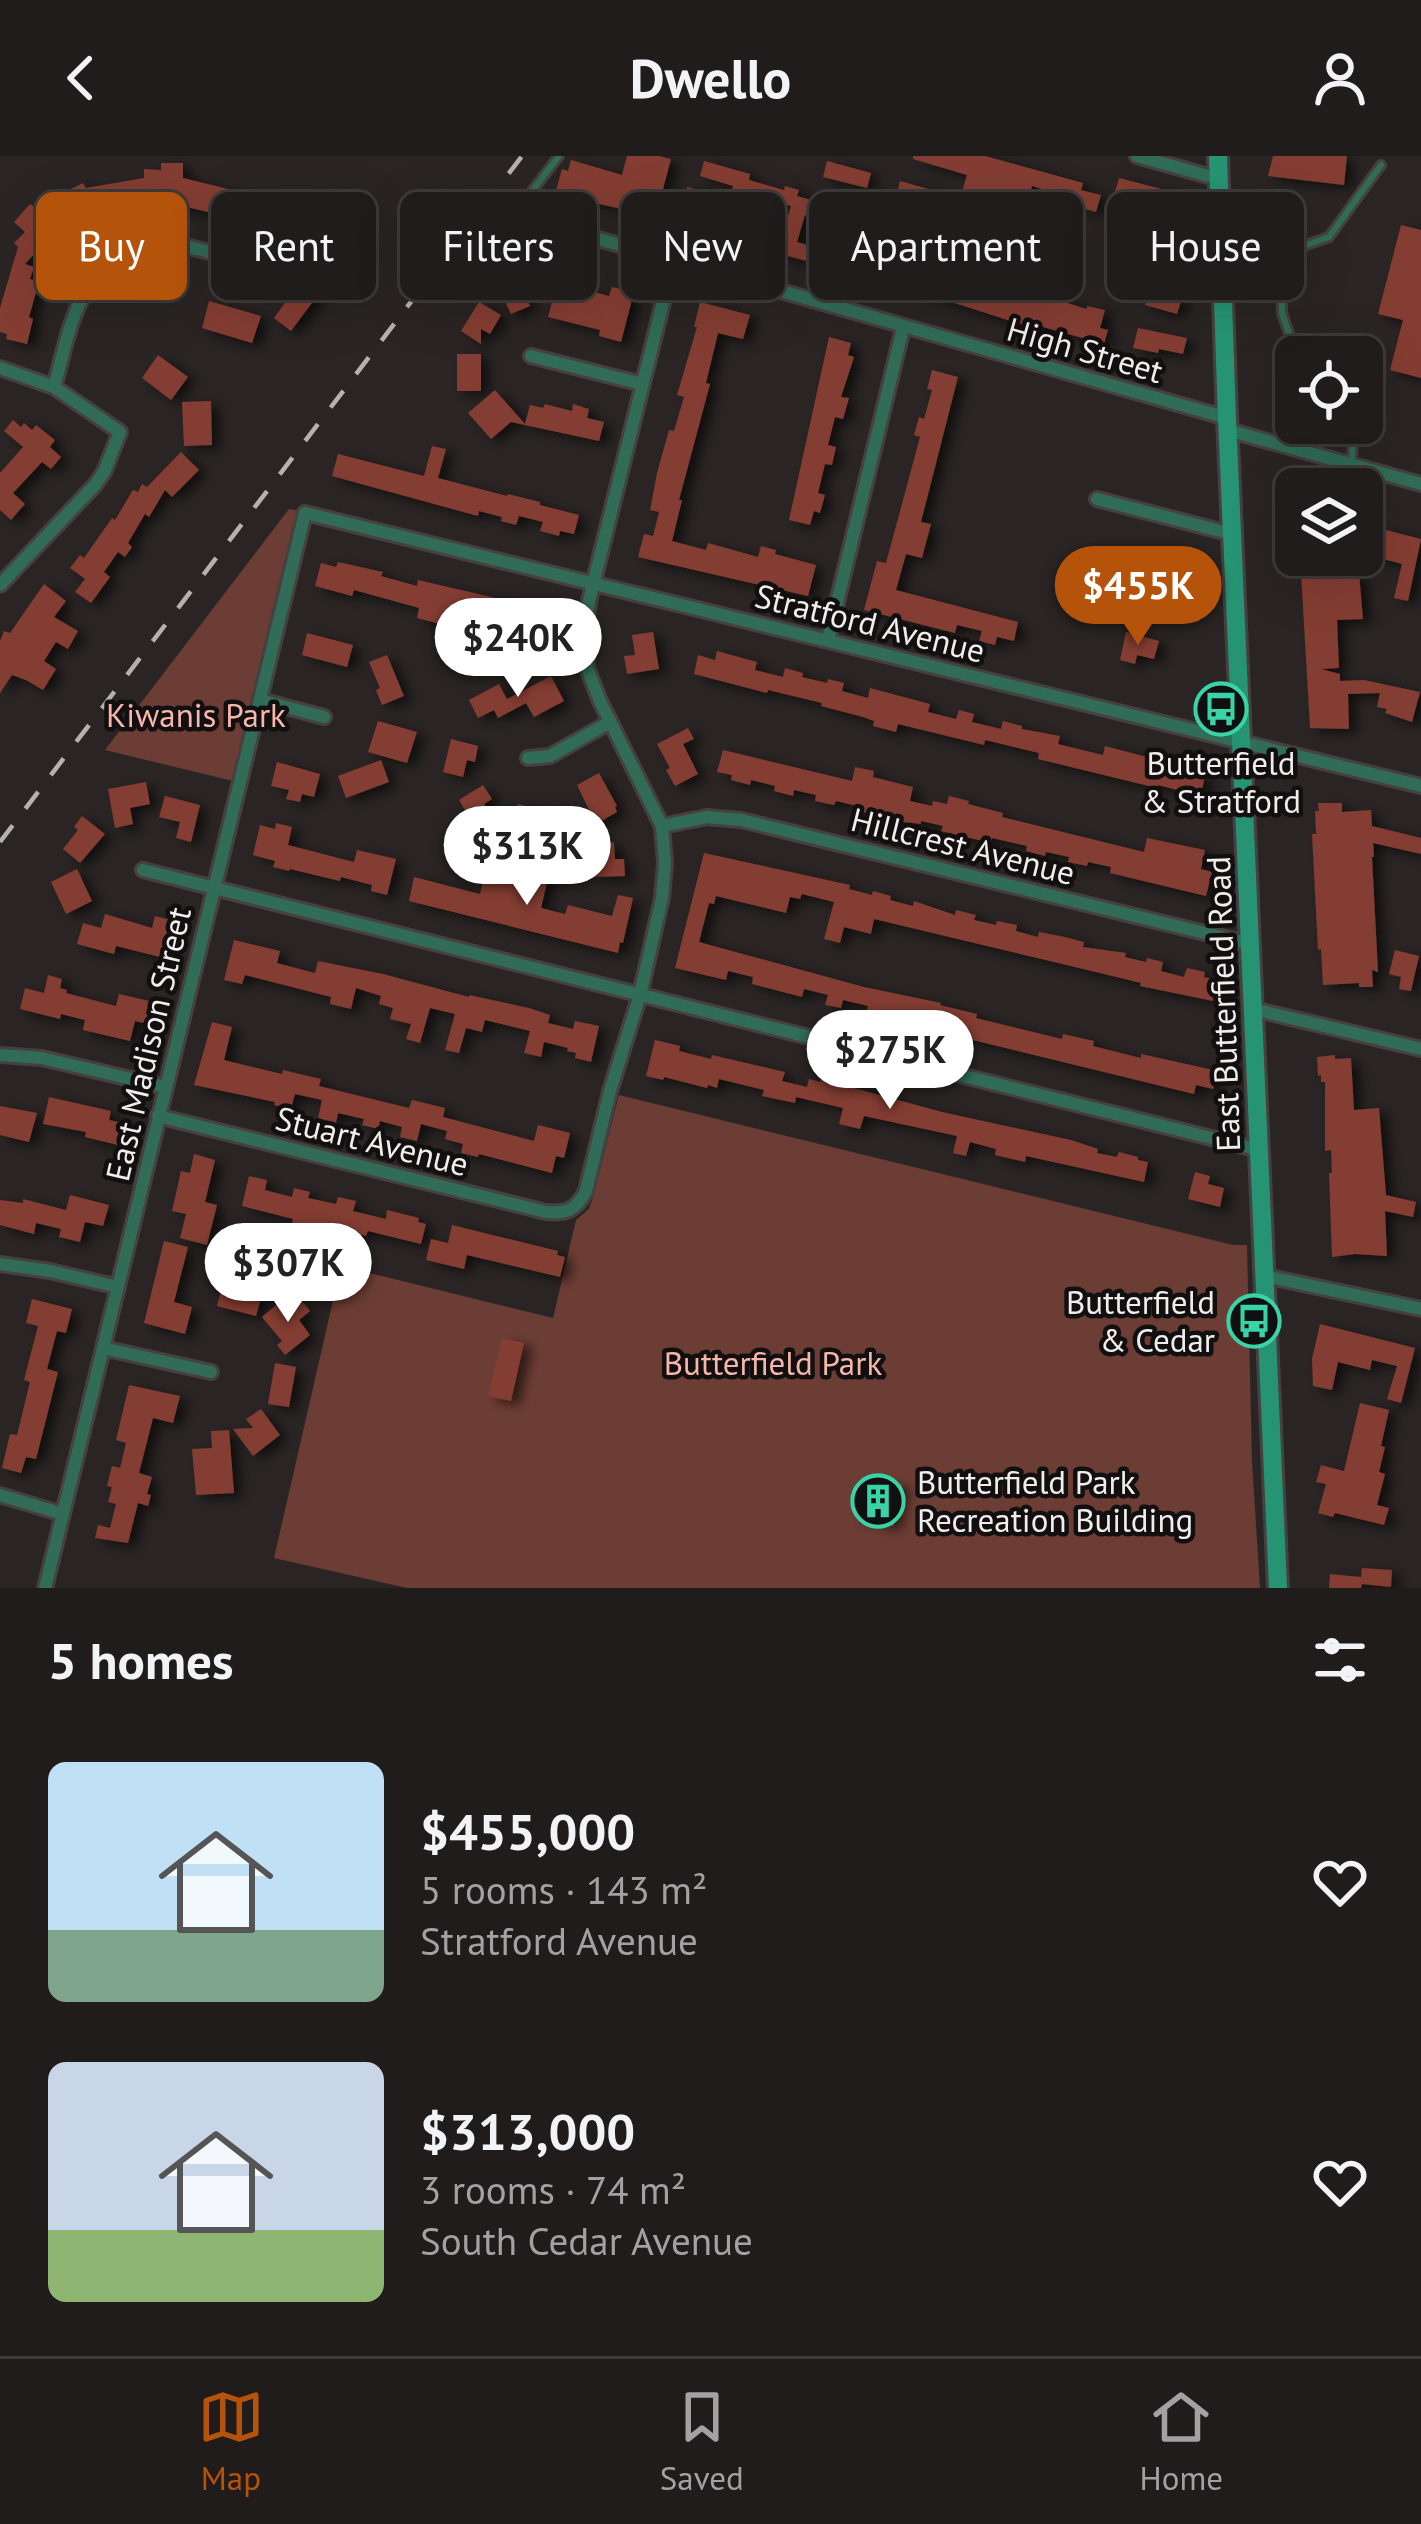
<!DOCTYPE html>
<meta charset="utf-8">
<style>
body{margin:0;font-family:"PT Sans",sans-serif;background:#282524;color:#f1f3f6;height:100vh;display:flex;flex-direction:column;font-size:45px;white-space:nowrap}
*{box-sizing:border-box;margin:0}
p{font-size:39px;color:#a2a1a3}
.icon{flex:none;width:66px;height:66px;fill:none;stroke:currentColor;stroke-width:2;stroke-linecap:round;stroke-linejoin:round}
.map{position:relative;height:1432px;overflow:hidden}
.details{display:flex;flex-direction:column;background:#201c1b;flex:1}
.details>*{flex:none}
.top-card{position:absolute;left:36px;top:36px;width:1350px;height:108px;display:flex;gap:24px}
.fabs{position:absolute;left:1275px;top:180px;display:grid;gap:24px}
.fabs a{display:grid;place-items:center;width:108px;height:108px;border-radius:18px;background:#201c1b;box-shadow:0 12px 48px #0002,0 0 0 3px #3d3a3a;font-size:60px}
.price{position:absolute;translate:-50% -102px;padding:0 27px;border-radius:42px;background:#fff;color:#222;font-size:39px;line-height:78px;filter:drop-shadow(0 3px 6px #0008)}
.price::after{content:'';position:absolute;left:50%;top:72px;width:36px;height:27px;margin-left:-18px;background:inherit;clip-path:polygon(0 0,100% 0,50% 100%)}
.price.selected{background:#b45309;color:#fff}
ul{padding:0;list-style:none}
li{display:flex;align-items:center;gap:36px;height:300px;padding:0 48px}
li span{display:grid;place-items:center;flex:none;width:336px;height:240px;border-radius:18px;color:#555}
li>.icon{margin-inline-start:auto}
span .icon{width:144px;height:144px;fill:#fffc;stroke-width:1}
li b{font-size:51px}
h2{display:flex;justify-content:space-between;align-items:center;height:144px;padding:0 48px;font-size:51px}
.tag{padding:0 42px;border-radius:18px;background:#201c1b;box-shadow:0 12px 48px #0002,0 0 0 3px #3d3a3a;font-size:42px;line-height:108px}
.tag.selected{background:#b45309;color:#fff}
header{display:flex;justify-content:space-between;align-items:center;height:156px;padding:0 48px;background:#201c1b;font-size:54px;font-weight:600}
.dock{display:flex;justify-content:space-around;align-items:center;height:168px;border-top:3px solid #3d3a3a;background:#201c1b;font-size:33px;color:#a2a1a3}
.dock a{display:grid;justify-items:center;gap:6px}
.dock .selected{color:#b45309}
.map>svg:first-child{display:block}
.green{fill:#6c3d34}
.building{fill:#843d31;filter:url(#shadow)}
.lines{fill:none;stroke-linecap:round;stroke-linejoin:round}
.service-casing{stroke:#464140;stroke-width:12}
.minor-casing{stroke:#464140;stroke-width:18}
.secondary-casing{stroke:#464140;stroke-width:24}
.service{stroke:#306c58;stroke-width:6}
.minor{stroke:#306c58;stroke-width:12}
.secondary{stroke:#269473;stroke-width:18}
.rail{stroke:#b5b1b0;stroke-width:4.5;stroke-dasharray:21 21;stroke-linecap:butt}
.labels{text-anchor:middle;stroke-width:9;stroke-linejoin:round;paint-order:stroke}
.street-label{font-size:33px;fill:#f0edec;stroke:#110f0f}
.park-label{font-size:33px;fill:#f7b6a9;stroke:#110f0f}
.poi-label{font-size:33px;fill:#f0edec;stroke:#110f0f}
</style>
<header><svg class="icon" aria-label="back" viewBox="0 0 24 24"><path d="M15 5l-7 7 7 7"/></svg>Dwello<svg class="icon" aria-label="person" viewBox="0 0 24 24"><circle cx="12" cy="8" r="4"/><path d="M4 21q1-7 8-7t8 7"/></svg></header>
<div class="map">
<svg width="1421" height="1432" viewBox="0 0 1421 1432">
<defs>
<filter id="shadow"><feDropShadow dx="8" dy="4.5" stdDeviation="6" flood-color="#0009"/></filter>
</defs>
<rect width="100%" height="100%" fill="#2a2524"/>
<path class="green" d="M289 353 300 355 233 625 105 594Z
M619 939 1233 1089H1247L1252 1306 1260 1432H407L274 1402 341 1110 553 1162 576 1064 589 1053 592 1044Z"/>
<path class="building" d="M627 0H659L671 3 663 33 685 39 687 31 706 36 704 44 728 51 733 30 700 20 704 5 750 18 749 24 784 34 785 30 799 34 797 40 829 49 825 65 805 59 797 86 834 97 836 91 847 94 856 63 871 67 870 70 933 87 922 120 943 126 952 97 980 105 982 100 1011 108 1013 101 1028 104 1027 108 1058 117 1051 142 1087 153V150L1105 154 1100 172 1108 174 1104 188 1036 169 1035 172 1014 166 923 137 777 97 791 50 769 44 756 92 648 59 555 38 562 13 568 15 571 4 622 19Z
M913 0H985L1083 27 1081 34 1101 39 1096 56 1082 52 1084 46 1032 30 1023 61 997 55 993 68 896 42 900 25 960 42 967 19 913 3Z
M1273 0H1347L1344 29 1268 20Z
M827 5 871 17 867 32 823 21Z
M161 7H183V22L265 42 267 38 282 42 275 65 263 61 262 66 247 61 248 57 226 50 224 60 191 52 165 51 166 40 139 39 141 54 124 57 123 48 96 52 102 66 75 80 58 97H54L42 86 39 93 25 108 34 111 30 123 39 126 29 161 33 163 27 188 6 183 7 178 0 176V152L18 91 14 87 25 76 14 66 30 48 34 51 83 27 86 32 144 22V13L161 14Z
M1119 22 1177 37 1167 69 1174 71 1169 87 1142 79 1132 115 1119 111 1127 82 1117 79 1121 63 1141 68 1148 46 1115 36Z
M310 68 323 105 301 112 289 76Z
M1401 69 1421 74V222L1390 214 1403 164 1378 158Z
M1163 97 1178 102 1167 137 1182 142 1177 158 1145 149 1149 138 1118 130 1122 116 1155 125Z
M563 104 579 109 573 130 609 140 612 131 634 136 621 186 599 180 600 174 548 161Z
M525 114 531 128 522 132 530 150 511 158 496 126Z
M305 119 323 132 291 175 274 162Z
M209 145 261 160 252 187 202 172Z
M479 146 501 159 490 178 481 173V188L461 175Z
M700 146 750 159 743 183 718 177 706 227 710 228 679 344H682L672 385 706 394 708 387 758 401 761 390 776 394 775 398 816 409 808 440 638 401 644 378 653 380 659 356 650 354 657 317 669 274 674 275 684 241 677 239 697 171H694Z
M1138 172 1187 182 1183 198 1159 193 1158 197 1133 192Z
M829 181 851 187 848 199 854 201 841 241 849 242 843 263 835 261 828 289 836 291 832 309 825 308 818 337 825 339 820 357 814 355 810 369 789 364Z
M457 198H481V235H457Z
M158 199 188 221 171 244 142 222Z
M932 214 958 221 921 366 931 368 922 402 906 398 896 434 1018 466 1014 485 997 481 995 489 979 485 982 475 957 469 955 477 864 454 877 405 886 407 920 281 914 279 919 261 924 263 932 234 927 233Z
M495 234 525 268 530 249 543 252 545 248 572 255 573 248 589 253 587 262 604 266 599 285 511 266 491 283 468 257Z
M211 245 212 289 184 290 182 246Z
M13 264 21 271 24 267 32 274 36 269 55 284 50 291 61 301 51 313 42 306 13 337 25 348 11 364 0 354V317L23 291 4 275Z
M432 290 446 293 438 322 507 340 508 338 540 346V349L579 359 574 378 560 375 559 380 540 375 543 366 519 360 516 369 501 365 502 361 479 355 478 360 332 320 338 298 424 320Z
M181 296 199 314 172 341 165 334 149 361 145 358 128 387 132 391 125 401 118 396 104 416 110 421 91 447 75 436 85 423 70 412 80 399 84 402 112 362 115 364 133 334 138 336 142 328 147 331Z
M1374 371 1421 383 1408 445 1394 442 1402 408 1368 399Z
M1300 399H1330L1331 418 1359 417 1363 463 1337 464 1339 512 1321 513 1340 518V525L1364 524 1420 536 1412 566 1385 557 1387 553 1377 551 1380 537 1348 538 1349 573 1310 572Z
M338 406 383 416 381 420 417 430 418 424 504 444 498 467 448 451 444 469 417 462 419 452 412 450 354 434 352 440 315 430 321 407 336 411Z
M44 428 66 445 54 461 78 475 68 493 56 486 44 505 56 513 43 534 26 524 12 519 0 537V485L4 475 10 477Z
M522 453H544L545 467H550L551 489 523 490Z
M653 476 659 513 627 518 624 500 635 499 632 479Z
M1126 476 1159 485 1154 503 1137 499 1135 508 1120 504Z
M307 477 353 489 347 511 302 499Z
M717 495 757 506 755 514 783 521 785 512 803 517 802 521 827 527 828 523 844 527 842 535 868 542 870 532 930 548 928 556 956 563 959 554 974 558 972 566 1001 573 1003 565 1022 570V573L1060 580 1058 588 1103 599 1105 590 1147 601 1145 609 1172 616 1174 607 1192 611 1191 616 1205 619 1201 640 1158 629 1157 632 1038 603 1039 597 985 584 984 589 898 568 896 576 873 570 874 565 863 561 821 550 822 547 768 534 767 537 694 518 698 499 715 504Z
M387 499 404 540 382 549 376 534 380 532 369 506Z
M551 520 564 545 534 561 526 547 498 562 494 554 478 562 469 544 499 528 507 543Z
M378 565 417 576 407 607 368 596Z
M688 572 694 583 683 588 698 618 675 630 666 614 670 612 657 588Z
M451 583 478 590 475 606 467 604 463 621 443 616Z
M723 594 852 625 855 611 874 615 873 621 913 631 910 645 932 650 933 645 947 648 949 640 969 645 968 648 1003 657 1002 661 1144 696 1147 682 1205 694 1201 713 1212 716 1206 740 1110 717 1111 711 1088 706 1087 710 1068 706 1069 701 1046 696 1045 700 1026 695 1027 690 992 682 991 687 941 675 943 670 921 665V668L904 666 856 654 857 650 836 645 834 649 815 645 816 639 794 634 793 640 774 635 775 630 751 624 750 629 731 624 732 619 717 616Z
M381 604 389 626 346 642 338 620Z
M277 606 320 618 314 641 302 638 300 646 286 643 289 634 271 630Z
M599 617 617 650 615 651 617 656 596 668 577 629Z
M146 626 150 648 130 652 133 668 115 672 108 633Z
M483 629 492 643 484 648 493 662 476 673 459 644Z
M165 640 200 649 191 686 176 682 180 666 159 661Z
M1318 647H1342V656L1371 654 1372 670 1421 682V698L1373 687 1374 701H1372L1378 816 1372 814 1373 831H1359V827L1323 829 1321 793 1318 794 1312 678H1316L1315 655H1319Z
M518 648 549 657 544 677 532 674 531 680 517 676 519 669 513 667Z
M82 660 105 678 80 707 63 693 78 674 74 671Z
M276 667 292 671 288 689 354 706 357 694 396 703 387 739 371 735 372 729 341 721 340 725 290 713 289 715 273 711 275 705 253 699 260 669 275 673Z
M614 686 615 703H624L625 720 595 721 594 687Z
M704 697 850 729 849 733 872 739 873 735 891 740 890 744 913 750 914 745 955 759 956 754 976 759 974 764 996 769 997 765 1017 769 1016 775 1038 781 1039 776 1065 781 1084 786 1083 791 1126 797 1125 801 1146 806 1147 802 1163 806 1161 815 1184 821 1187 812 1205 816 1204 821 1218 824 1213 845 1140 830 1141 827 1100 817 874 763 871 778 844 771 840 787 824 783 834 746 802 738 800 743 790 741 786 757 716 740 714 748 709 747 699 786 864 831 941 847 940 849 977 858 976 862 1062 883 1063 878 1094 885 1093 890 1141 902V898L1218 915 1213 933 1196 929 1194 938 940 876 922 871 923 869 866 858 868 850 843 844 841 852 825 849 828 839 804 833 802 841 752 828 753 821 728 815 726 824 675 812Z
M488 706 548 722 541 752 565 758 568 749 612 760 618 739 633 742 623 787 620 786 618 797 409 745 414 721 480 738Z
M77 713 92 745 66 758 51 726Z
M105 758 152 772 155 760 174 765 164 802 116 790 114 798 77 788 83 767 101 772Z
M234 784 280 795 277 807 315 817 318 805 383 818 469 841V839L529 852 550 859 548 867 573 873 575 865 599 870 591 906 575 902 576 897 567 895 568 892 544 886 541 901 524 897 530 875 485 864 482 876 466 872 459 897 445 894 455 858 430 852 420 887 406 883 411 868 390 863 393 852 379 848 381 840 356 832 351 853 330 848 331 841 245 819 242 828 224 824Z
M1395 794 1419 800 1411 835 1399 833 1401 821 1389 818Z
M48 819 62 823 60 832 67 834 66 837 116 850 119 838 158 847 152 869 135 865 130 885 83 874 85 864 61 858 60 863 20 853 25 832 44 837Z
M212 866 232 871 224 904 282 918 283 914 321 923 319 930 409 952 412 944 445 952 443 961 534 985 538 969 570 977 564 1002 556 1000 552 1017 479 998 478 1001 461 997 463 988 445 983 447 975 421 968 417 985 400 981 402 971 380 965 378 973 362 969 364 963 338 957 336 967 318 962 322 944 295 938 291 953 274 949 275 946 194 929Z
M655 884 680 890 679 895 711 903 712 899 785 916 782 925 807 931 809 923 820 926 821 923 942 956 1071 984 1098 993 1097 997 1117 1001 1119 996 1138 1001V1004L1148 1006 1144 1026 1026 1000 1025 1006 995 999 996 993 970 986 966 1000 953 997 957 980 864 960 860 973 839 968 843 952 796 941 795 947 762 940 764 934 719 923 717 932 708 929 707 932 664 921 663 924 646 920Z
M1335 899V903L1351 902 1354 954 1379 952 1386 1039 1416 1046 1413 1061 1385 1055 1387 1100 1355 1098 1332 1101 1329 1017H1332L1331 994 1325 995V926H1321V919L1318 920 1317 901Z
M49 941 111 955 109 964 127 968 122 990 85 981 86 976 43 968Z
M0 950 37 957 29 986 0 979Z
M194 998 215 1004 205 1046 217 1049 207 1089 180 1082 186 1058 172 1055 181 1015 190 1017Z
M1195 1016 1210 1020 1208 1028 1224 1032 1220 1051 1188 1043Z
M249 1020 267 1024 265 1034 292 1041 294 1032 310 1036 308 1042 336 1048 338 1041 356 1045 353 1055 386 1063 387 1054 419 1062 418 1066 426 1068 421 1088 368 1075 366 1080 321 1069 316 1088 289 1081 293 1063 242 1050Z
M70 1039 109 1049 103 1070 85 1066 80 1086 59 1081 61 1073 36 1067 34 1078 0 1069V1044L23 1047V1043L66 1054Z
M452 1069 558 1095 557 1099 565 1101 560 1121 467 1099 464 1113 426 1104 431 1083 448 1087Z
M164 1085 188 1091 174 1146 192 1151 185 1178 144 1167Z
M224 1122 240 1126 238 1132 262 1138 256 1160 217 1150Z
M32 1143 72 1153 66 1177 57 1175 47 1213 58 1216 36 1303 26 1301 21 1317 2 1312 10 1278 17 1279 30 1226 24 1224 38 1170 26 1167Z
M282 1144 290 1154 302 1145 310 1155 299 1164 310 1179 285 1199 277 1189 282 1185 262 1161Z
M1320 1168 1415 1192 1401 1247 1387 1243 1397 1210 1372 1204 1370 1214 1338 1206 1332 1234 1313 1230 1312 1203Z
M502 1182 524 1187 511 1245 488 1240Z
M275 1207 296 1211 289 1251 268 1248Z
M129 1229 180 1240 173 1267 153 1262 139 1317 152 1321 147 1338 151 1339 148 1350 138 1347 128 1387 95 1382 98 1369 110 1372 116 1348 108 1346 112 1331 107 1330 112 1310 120 1312 126 1287 116 1284Z
M1360 1247 1389 1254 1381 1290 1385 1291 1379 1316 1385 1318 1377 1349 1389 1352 1384 1369 1335 1357 1333 1361 1318 1357 1326 1328 1316 1326 1321 1309 1344 1315Z
M261 1253 280 1279 253 1300 233 1273 253 1272 246 1263Z
M229 1274 234 1337 196 1339 192 1293 212 1292 211 1275Z
M863 1320 902 1328 893 1370 854 1361Z
M1362 1412 1392 1414 1391 1431 1362 1428 1361 1432H1329L1330 1418 1361 1421Z"/>
<g class="lines">
<g class="service-casing">
<path id="service" d="M516 56 559 0
M1223 93 1281 98 1282 157 1297 201
M1281 98 1329 81 1381 9
M1350 267 1353 282 1352 305"/>
</g>
<g class="minor-casing">
<path id="minor" d="M1137 0 1219 23
M514 59 1227 262
M531 200 642 228
M0 212 54 231 120 276 104 316 95 329 0 429
M54 231C70 175 75 116 138 95 150 91 162 88 175 89 199 91 224 101 248 107
M1228 274 1421 328
M1097 343 1232 378
M828 484 903 172
M260 544 324 561
M528 602 550 600 610 566
M662 670 707 661 741 664 1250 788
M143 714 1259 994
M1253 853 1421 893
M1 899 42 902 165 931
M158 960 546 1056C567 1058 576 1054 586 1035L610 935 640 839 662 742 665 707 662 670 600 545 587 512 585 475 589 445 673 106
M0 1108 50 1115 118 1131
M1265 1120 1421 1153
M103 1192 211 1216
M0 1339 63 1358
M45 1432 305 357 1421 630"/>
</g>
<g class="secondary-casing">
<path id="secondary" d="M1218 0 1227 262 1278 1432"/>
</g>
<use href="#service" class="service"/>
<use href="#minor" class="minor"/>
<use href="#secondary" class="secondary"/>
<path class="rail" d="M0 686 522 0"/>
</g>
<defs>
<g id="bus-ring" transform="scale(2.7)"><circle r="9.5" fill="#110f0f" stroke="#38d4a6" stroke-width="1.5"/><path d="M-5-6H5V4H4V6H2V4H-2V6H-4V4H-5ZM-3.5-4V0h7V-4ZM-3.5 1.2v1.5H-2V1.2ZM2 1.2v1.5H3.5V1.2Z" fill="#38d4a6"/></g>
<g id="building-ring" transform="scale(2.7)"><circle r="9.5" fill="#110f0f" stroke="#38d4a6" stroke-width="1.5"/><path d="M-4-6H4V6H1V3H-1V6H-4ZM-2.5-4.3h1.7v1.8h-1.7ZM.8-4.3h1.7v1.8H.8ZM-2.5-1h1.7V.8h-1.7ZM.8-1h1.7V.8H.8Z" fill="#38d4a6"/></g>
</defs>
<g fill-rule="evenodd">
<use href="#bus-ring" x="1221" y="553"/>
<use href="#bus-ring" x="1254" y="1165"/>
<use href="#building-ring" x="878" y="1345"/>
</g>
<g class="labels">
<g class="street-label">
<text transform="translate(1085 194) rotate(16)" y="12">High Street</text>
<text transform="translate(870 467) rotate(14)" y="12">Stratford Avenue</text>
<text transform="translate(963 690) rotate(14)" y="12">Hillcrest Avenue</text>
<text transform="translate(1223 848) rotate(-92)" y="12">East Butterfield Road</text>
<text transform="translate(148 888) rotate(-77)" y="12">East Madison Street</text>
<text transform="translate(372 985) rotate(14)" y="12">Stuart Avenue</text>
</g>
<g class="park-label">
<text x="196" y="571">Kiwanis Park</text>
<text x="773" y="1219">Butterfield Park</text>
</g>
<g class="poi-label">
<text x="1221" y="619">Butterfield<tspan x="1221" dy="38">&amp; Stratford</tspan></text>
<text x="1215" y="1158" text-anchor="end">Butterfield<tspan x="1215" dy="38">&amp; Cedar</tspan></text>
<text x="917" y="1338" text-anchor="start">Butterfield Park<tspan x="917" dy="38">Recreation Building</tspan></text>
</g>
</g>
</svg>
<div class="fabs">
<a><svg class="icon" aria-label="locate" viewBox="0 0 24 24"><circle cx="12" cy="12" r="6"/><path d="M12 2v4M12 18v4M2 12h4M18 12h4"/></svg></a>
<a><svg class="icon" aria-label="layers" viewBox="0 0 24 24"><path d="M12 4l9 5-9 5-9-5zM3 14l9 5 9-5"/></svg></a>
</div>
<b class="price selected" style="left:1138px;top:492px">$455K</b>
<b class="price" style="left:518px;top:544px">$240K</b>
<b class="price" style="left:527px;top:752px">$313K</b>
<b class="price" style="left:890px;top:956px">$275K</b>
<b class="price" style="left:288px;top:1169px">$307K</b>
<div class="top-card">
<a class="tag selected">Buy</a>
<a class="tag">Rent</a>
<a class="tag">Filters</a>
<a class="tag">New</a>
<a class="tag">Apartment</a>
<a class="tag">House</a>
</div>
</div>
<section class="details">
<h2>5 homes<svg class="icon" aria-label="filters" viewBox="0 0 24 24"><path d="M4 7h16M4 17h16"/><circle cx="9" cy="7" r="2"/><circle cx="15" cy="17" r="2"/></svg></h2>
<ul>
<li><span style="background:linear-gradient(#bfe0f5 70%,#7fa58c 0)"><svg class="icon" aria-label="home" viewBox="0 0 24 24"><path d="M3 11l9-7 9 7M6 9v11h12V9"/></svg></span><div><b>$455,000</b><p>5 rooms · 143 m²</p><p>Stratford Avenue</p></div><svg class="icon" aria-label="heart" viewBox="0 0 24 24"><path d="M12 20l-8-8c-3-5 5-10 8-4 3-6 11-1 8 4z"/></svg></li>
<li><span style="background:linear-gradient(#c9d6e8 70%,#8fb573 0)"><svg class="icon" aria-label="home" viewBox="0 0 24 24"><path d="M3 11l9-7 9 7M6 9v11h12V9"/></svg></span><div><b>$313,000</b><p>3 rooms · 74 m²</p><p>South Cedar Avenue</p></div><svg class="icon" aria-label="heart" viewBox="0 0 24 24"><path d="M12 20l-8-8c-3-5 5-10 8-4 3-6 11-1 8 4z"/></svg></li>
</ul>
</section>
<nav class="dock">
<a class="selected"><svg class="icon" aria-label="map" viewBox="0 0 24 24"><path d="M3 6l6-2 6 2 6-2v14l-6 2-6-2-6 2zM9 4v14M15 6v14"/></svg>Map</a>
<a><svg class="icon" aria-label="saved" viewBox="0 0 24 24"><path d="M7 4h10v16l-5-4-5 4z"/></svg>Saved</a>
<a><svg class="icon" aria-label="home" viewBox="0 0 24 24"><path d="M3 11l9-7 9 7M6 9v11h12V9"/></svg>Home</a>
</nav>
